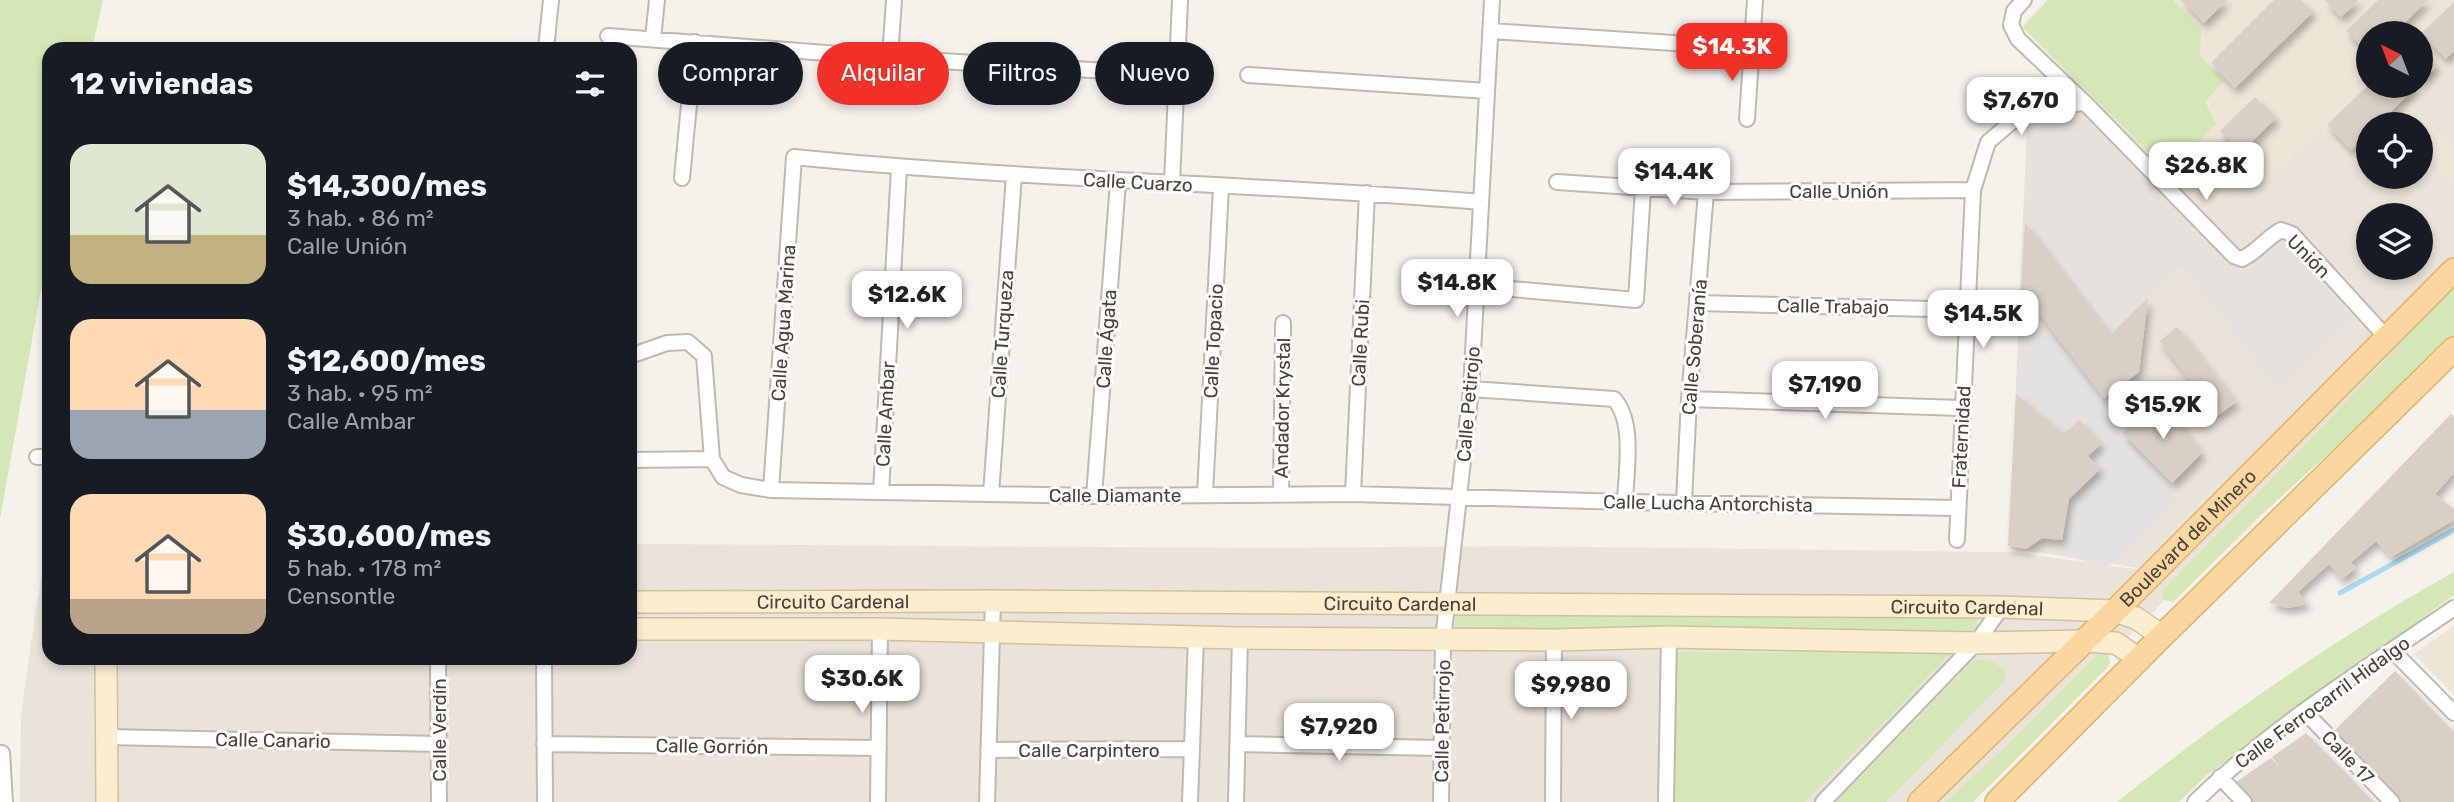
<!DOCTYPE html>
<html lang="es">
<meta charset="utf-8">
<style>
body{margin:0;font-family:Rubik,sans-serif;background:#242831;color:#f1f3f6;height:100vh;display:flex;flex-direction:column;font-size:26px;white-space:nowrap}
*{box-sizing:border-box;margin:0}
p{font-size:23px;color:#9ea1a6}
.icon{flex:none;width:38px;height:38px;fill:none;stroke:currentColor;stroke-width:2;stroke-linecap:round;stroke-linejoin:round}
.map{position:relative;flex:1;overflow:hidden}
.sheet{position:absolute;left:42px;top:42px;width:595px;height:623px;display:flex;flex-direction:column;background:#171b24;border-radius:21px;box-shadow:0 4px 10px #0003}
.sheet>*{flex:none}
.hud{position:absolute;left:658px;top:42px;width:665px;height:63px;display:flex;gap:14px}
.needle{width:46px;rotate:318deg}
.tools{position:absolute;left:2356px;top:21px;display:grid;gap:14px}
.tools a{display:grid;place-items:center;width:77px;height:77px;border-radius:50%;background:#171b24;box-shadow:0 4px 10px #0003;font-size:35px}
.price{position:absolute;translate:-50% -60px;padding:0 16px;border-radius:14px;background:#fff;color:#222;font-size:23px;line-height:46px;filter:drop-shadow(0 2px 4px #0008)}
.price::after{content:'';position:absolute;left:50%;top:42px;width:21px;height:16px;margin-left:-10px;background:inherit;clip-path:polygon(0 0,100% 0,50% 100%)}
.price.selected{background:#f13128;color:#fff}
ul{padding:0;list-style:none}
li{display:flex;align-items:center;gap:21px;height:175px;padding:0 28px}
li span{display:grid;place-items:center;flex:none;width:196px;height:140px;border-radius:21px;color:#555}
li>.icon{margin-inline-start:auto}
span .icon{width:84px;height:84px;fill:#fffc;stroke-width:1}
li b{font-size:30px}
h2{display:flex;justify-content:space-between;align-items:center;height:84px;padding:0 28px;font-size:30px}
.tag{padding:0 24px;border-radius:32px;background:#171b24;box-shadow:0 4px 10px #0003;font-size:24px;line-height:63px}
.tag.selected{background:#f13128;color:#fff}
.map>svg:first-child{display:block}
.residential{fill:#e9e3da;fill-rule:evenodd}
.industrial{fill:#e5e1dd}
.education{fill:#eee5d7;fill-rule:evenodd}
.green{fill:#d6e7b7}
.parking{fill:#e4e2e0}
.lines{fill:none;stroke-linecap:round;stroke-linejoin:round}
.stream{stroke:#acdaee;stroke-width:5}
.building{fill:#dacfc5;filter:url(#shadow)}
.street-casing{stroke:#c1b8af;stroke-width:18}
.secondary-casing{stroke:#d3bf9e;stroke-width:24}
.primary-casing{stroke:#e0b370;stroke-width:26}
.street{stroke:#fff;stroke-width:14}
.secondary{stroke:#fcedcf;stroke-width:21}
.primary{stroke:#fad7a0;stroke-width:23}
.labels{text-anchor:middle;stroke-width:6;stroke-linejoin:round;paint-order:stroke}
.street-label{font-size:19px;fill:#4a423a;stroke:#fff}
</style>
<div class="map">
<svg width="2454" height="802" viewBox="0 0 2454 802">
<defs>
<filter id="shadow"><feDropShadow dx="3.5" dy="6" stdDeviation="3.5" flood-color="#0004"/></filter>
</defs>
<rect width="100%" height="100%" fill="#f5f2ec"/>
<path class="residential" d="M2047 0H2454V310L2187 578 2171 573 2009 548 2027 123 2074 78ZM2368 33H2420V86H2368ZM2368 124H2420V177H2368ZM2368 215H2420V268H2368Z
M49 538V658H630V544L1275 548 1506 546 2010 552 2171 574 2186 579 1963 802H20L21 715 36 608Z"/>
<path class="industrial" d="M2087 120 2243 275 2282 238 2353 319 2294 374 2279 392 2181 266 2110 335 2025 223 2029 123Z"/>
<path class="education" d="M2047 0H2454V68L2413 108 2454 149V184L2420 150V124H2368V151L2354 165 2320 129 2262 186 2235 189 2208 214 2021 27ZM2368 33H2420V86H2368Z
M2454 625V695L2414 654Z"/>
<path class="green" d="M0 0H103L92 49H49V245L0 519Z
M2048 0H2173L2201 29 2200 55 2224 81 2205 102 2216 124 2167 171 2023 27Z
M2454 286V335L2413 376 2259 517 2173 602 2164 600 2162 591 2309 441Z
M2454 572V595L2207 775 2179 802H2117C2224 717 2335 638 2454 572Z
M1455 613 1971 615 1976 619 1977 627 1971 632 1455 630Z
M1676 652 1951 653 1805 802H1673Z
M2102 653 2108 655 2110 662 2107 668 1973 802H1945L2000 752 2098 654Z
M1975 659 1992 661 2004 670 2006 680 1886 802H1836Z"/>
<path class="parking" d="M2019 335H2056L2139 372 2159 398 2123 433 2172 483 2175 504 2142 537 2106 568 2060 553 2069 499 2100 469 2088 456 2101 443 2079 420 2064 434 2016 394Z"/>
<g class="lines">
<path class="stream" d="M2340 593 2454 530"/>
</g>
<path class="building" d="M2181 0H2227L2204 23Z
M2274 0H2301L2313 12 2235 88 2211 63Z
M2325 0H2359L2341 17Z
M2378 0H2428L2394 33H2368V53L2346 31Z
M2454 2V51L2446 59 2421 34Z
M2420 50 2437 66 2420 83Z
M2367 86H2417L2378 124H2368V134L2351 150 2327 125Z
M2255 97 2276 118 2241 152 2220 131Z
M2025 223 2110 335 2148 298 2139 372 2104 398 2021 290Z
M2177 327 2236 402 2217 416 2160 341Z
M2016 394 2064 434 2079 420 2101 444 2088 456 2100 469 2069 499 2062 540 2042 538 2026 549 2008 546Z
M2159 398 2202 453 2172 483 2123 433Z
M2451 414 2454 417V473L2435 494 2454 509V520L2391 557 2376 541 2351 562 2356 568 2342 579 2329 564 2298 592 2308 604 2288 608 2269 603Z
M2395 671 2454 732V802H2404L2335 730Z
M2306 733 2342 769 2374 802H2256L2236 782 2271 758 2281 768 2272 757Z"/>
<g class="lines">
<g class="street-casing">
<path id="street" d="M2024 0 2014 11 2011 25 2018 39 2085 103 2234 256 2242 259C2257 252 2266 238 2281 230L2292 234 2386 337
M1490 31 1751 48
M608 36 890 58 1175 75
M653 39 657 0
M546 49 551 0
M890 58 894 0
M1248 75 1487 91
M1747 119 1755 0
M682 178 695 42
M1557 182 1706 192 1973 190
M1172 183 1180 0
M1477 286 1636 300 1643 189
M1698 303 1968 310
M630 356 667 343 688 342 704 356 712 459 723 477 741 485 771 490 1094 496 1353 494 1625 502 1957 508
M1471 389 1614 399C1635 422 1626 471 1625 502
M1689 399 1961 408
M37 457H49
M630 460 712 459
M771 490 794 157C1023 180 1252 183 1481 202
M881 492 899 168
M991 494 1014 175
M1205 494 1221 187
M1281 494 1283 323
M1353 494 1367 193
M1094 496 1118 182
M1684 502 1689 399 1706 192
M1957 540 1973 190 1988 142 2027 109 2085 103
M2392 650 2454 713
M438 658 439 802
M544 658 545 802
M2305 712 2392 802
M107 737 439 744
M544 744 879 748
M1238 744 1441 748
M988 750 1190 749
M2 753 5 802
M2220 777 2244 802
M878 802 880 629
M987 802 993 601
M1190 802 1196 637
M1236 802 1240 638
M1441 802 1443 640 1471 389 1492 0
M1553 802 1554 640
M1666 802 1669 637
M1823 802 1976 643 2002 607
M2195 802C2270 728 2366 668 2454 608"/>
</g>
<g class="secondary-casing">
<g id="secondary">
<path id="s1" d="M630 602 993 601 2002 607 2115 611 2136 618 2162 636"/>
<path d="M630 629H880L1240 638 1554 640 1669 637 1976 643 2084 641 2116 643 2139 659"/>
<path d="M106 658 107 802"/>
</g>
</g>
<g class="primary-casing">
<g id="primary">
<path id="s2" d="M1920 802 2115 611 2454 270"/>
<path d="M1997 802 2162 636 2454 349"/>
</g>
</g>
<use href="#street" class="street"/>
<use href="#secondary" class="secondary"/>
<use href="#primary" class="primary"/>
</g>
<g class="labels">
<g class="street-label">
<text transform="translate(1138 182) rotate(3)" y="7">Calle Cuarzo</text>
<text x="1839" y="198">Calle Unión</text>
<text transform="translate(2309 256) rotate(45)" y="7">Unión</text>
<text transform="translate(1833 306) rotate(1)" y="7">Calle Trabajo</text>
<text transform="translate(783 323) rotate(-86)" y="7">Calle Agua Marina</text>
<text transform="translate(1002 334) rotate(-86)" y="7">Calle Turqueza</text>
<text transform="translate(1106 339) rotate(-86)" y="7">Calle Ágata</text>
<text transform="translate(1213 341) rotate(-87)" y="7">Calle Topacio</text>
<text transform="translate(1360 343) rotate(-87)" y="7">Calle Rubi</text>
<text transform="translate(1694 347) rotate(-85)" y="7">Calle Soberanía</text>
<text transform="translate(1468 404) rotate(-85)" y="7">Calle Petirojo</text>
<text transform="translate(1282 408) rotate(-89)" y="7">Andador Krystal</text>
<text transform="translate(885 414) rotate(-87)" y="7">Calle Ambar</text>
<text transform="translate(1961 437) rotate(-87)" y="7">Fraternidad</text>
<text x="1115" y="502">Calle Diamante</text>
<text transform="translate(1708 503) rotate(1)" y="7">Calle Lucha Antorchista</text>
<text dy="7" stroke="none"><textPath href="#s2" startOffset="376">Boulevard del Minero</textPath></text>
<text dy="7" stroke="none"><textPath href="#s1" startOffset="203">Circuito Cardenal</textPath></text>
<text dy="7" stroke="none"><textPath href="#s1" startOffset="770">Circuito Cardenal</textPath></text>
<text dy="7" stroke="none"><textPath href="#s1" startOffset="1337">Circuito Cardenal</textPath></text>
<text transform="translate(2322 702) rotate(-36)" y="7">Calle Ferrocarril Hidalgo</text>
<text transform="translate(1442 721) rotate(-89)" y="7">Calle Petirrojo</text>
<text transform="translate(439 730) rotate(-90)" y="7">Calle Verdín</text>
<text transform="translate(273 740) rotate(1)" y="7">Calle Canario</text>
<text transform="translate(712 746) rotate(1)" y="7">Calle Gorrión</text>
<text x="1089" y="757">Calle Carpintero</text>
<text transform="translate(2348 757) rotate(46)" y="7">Calle 17</text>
</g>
</g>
</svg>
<div class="tools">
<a><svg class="needle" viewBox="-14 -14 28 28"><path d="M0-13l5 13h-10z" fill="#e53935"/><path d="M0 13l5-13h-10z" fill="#9ea1a6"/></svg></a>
<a><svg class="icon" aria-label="locate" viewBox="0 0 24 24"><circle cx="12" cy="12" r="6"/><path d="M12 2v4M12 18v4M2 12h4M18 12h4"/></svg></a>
<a><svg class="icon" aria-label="layers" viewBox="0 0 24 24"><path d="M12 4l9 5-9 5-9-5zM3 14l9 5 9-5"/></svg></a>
</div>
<b class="price selected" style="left:1732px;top:83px">$14.3K</b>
<b class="price" style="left:2021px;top:137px">$7,670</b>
<b class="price" style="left:2206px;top:202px">$26.8K</b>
<b class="price" style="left:1674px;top:208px">$14.4K</b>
<b class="price" style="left:1457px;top:319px">$14.8K</b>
<b class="price" style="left:907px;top:331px">$12.6K</b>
<b class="price" style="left:1983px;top:350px">$14.5K</b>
<b class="price" style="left:1825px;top:421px">$7,190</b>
<b class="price" style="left:2163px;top:441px">$15.9K</b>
<b class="price" style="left:862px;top:715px">$30.6K</b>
<b class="price" style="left:1571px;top:721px">$9,980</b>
<b class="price" style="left:1339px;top:763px">$7,920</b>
<div class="hud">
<a class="tag">Comprar</a>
<a class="tag selected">Alquilar</a>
<a class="tag">Filtros</a>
<a class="tag">Nuevo</a>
</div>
<section class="sheet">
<h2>12 viviendas<svg class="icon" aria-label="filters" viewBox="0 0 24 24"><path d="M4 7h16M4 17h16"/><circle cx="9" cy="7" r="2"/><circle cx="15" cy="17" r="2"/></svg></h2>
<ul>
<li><span style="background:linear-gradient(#dfe7d0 65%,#c2b280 0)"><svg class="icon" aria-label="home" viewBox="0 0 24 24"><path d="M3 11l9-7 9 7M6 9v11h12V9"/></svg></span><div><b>$14,300/mes</b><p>3 hab. · 86 m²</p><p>Calle Unión</p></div></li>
<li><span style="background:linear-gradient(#ffd9b3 65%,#9aa5b1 0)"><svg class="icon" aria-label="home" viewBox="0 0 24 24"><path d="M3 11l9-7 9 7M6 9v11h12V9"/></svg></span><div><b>$12,600/mes</b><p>3 hab. · 95 m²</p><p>Calle Ambar</p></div></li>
<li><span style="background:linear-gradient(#ffd9b3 75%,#b9a48a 0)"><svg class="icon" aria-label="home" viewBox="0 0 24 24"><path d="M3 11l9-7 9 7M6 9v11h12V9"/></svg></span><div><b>$30,600/mes</b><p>5 hab. · 178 m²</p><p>Censontle</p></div></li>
</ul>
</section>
</div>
